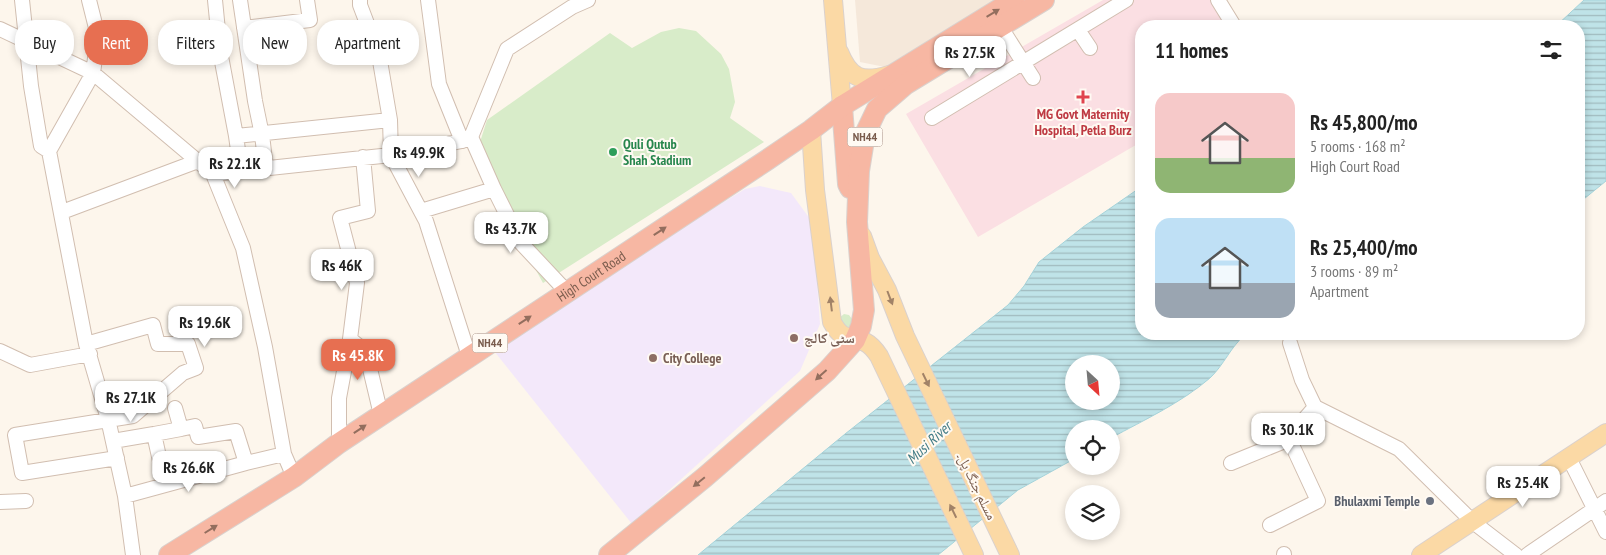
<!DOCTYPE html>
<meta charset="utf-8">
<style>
body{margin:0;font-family:"PT Sans Narrow","Noto Naskh Arabic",sans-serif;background:#f2f2f2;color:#222;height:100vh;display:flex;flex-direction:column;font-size:19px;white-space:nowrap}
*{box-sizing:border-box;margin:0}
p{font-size:16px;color:#767676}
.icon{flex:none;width:28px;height:28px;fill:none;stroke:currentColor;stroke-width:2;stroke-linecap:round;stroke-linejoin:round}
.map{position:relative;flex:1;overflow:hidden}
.panel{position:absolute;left:1135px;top:20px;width:450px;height:320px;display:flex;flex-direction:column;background:#fff;border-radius:20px;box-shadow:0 2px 8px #0003}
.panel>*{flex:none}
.top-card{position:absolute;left:15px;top:20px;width:475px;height:45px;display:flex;gap:10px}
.needle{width:32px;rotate:154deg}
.controls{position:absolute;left:1065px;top:355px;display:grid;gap:10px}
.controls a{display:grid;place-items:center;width:55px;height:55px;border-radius:50%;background:#fff;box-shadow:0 2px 8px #0003;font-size:25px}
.price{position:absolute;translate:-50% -42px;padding:0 11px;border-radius:10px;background:#fff;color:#222;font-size:16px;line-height:32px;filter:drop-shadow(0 1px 2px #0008)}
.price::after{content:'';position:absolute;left:50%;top:30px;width:15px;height:11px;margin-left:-8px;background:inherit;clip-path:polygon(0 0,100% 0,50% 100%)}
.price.current{background:#e76f51;color:#fff}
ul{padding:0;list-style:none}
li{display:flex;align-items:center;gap:15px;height:125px;padding:0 20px}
li span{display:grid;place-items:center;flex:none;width:140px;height:100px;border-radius:15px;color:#555}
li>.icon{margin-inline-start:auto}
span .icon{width:60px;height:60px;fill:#fffc;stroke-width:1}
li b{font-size:21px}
h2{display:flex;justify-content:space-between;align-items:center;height:60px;padding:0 20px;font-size:21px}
.tag{padding:0 18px;border-radius:20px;background:#fff;box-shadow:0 2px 8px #0003;font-size:18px;line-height:45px}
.tag.current{background:#e76f51;color:#fff}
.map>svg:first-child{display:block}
.residential{fill:#f5e8da}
.education{fill:#f3e8fa}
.medical{fill:#fbdfe3}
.grass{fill:url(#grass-tufts)}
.pitch{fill:#d8ecc9}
.water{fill:url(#water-rules);stroke:#a5d3da;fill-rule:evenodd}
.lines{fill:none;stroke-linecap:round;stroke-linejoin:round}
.minor-casing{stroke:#d1beb0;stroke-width:16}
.major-casing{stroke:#dad1cd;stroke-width:20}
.highway-casing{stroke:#dad1cd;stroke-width:22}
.minor{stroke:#fff;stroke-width:14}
.major{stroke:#fbd9a5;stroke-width:18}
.highway{stroke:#f7b7a3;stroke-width:20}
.oneway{fill:#936e5e}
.oneway2{fill:#a18267}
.health-dot{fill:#e0444e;stroke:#fffaf3;stroke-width:2}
.leisure-dot{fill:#2e9e5b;stroke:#fffaf3;stroke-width:2}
.education-dot{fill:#8d6e63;stroke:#fffaf3;stroke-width:2}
.worship-dot{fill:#6b7280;stroke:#fffaf3;stroke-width:2}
.labels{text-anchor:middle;stroke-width:4;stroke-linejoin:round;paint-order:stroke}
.shield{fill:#fffaf3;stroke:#a28b7f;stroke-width:1}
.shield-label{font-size:12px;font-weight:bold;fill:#7a5c4d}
.health-label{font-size:14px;font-weight:bold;fill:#be3a42;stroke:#fffaf3}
.leisure-label{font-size:14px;font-weight:bold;fill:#27864d;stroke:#fffaf3;text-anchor:start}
.street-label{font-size:14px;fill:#7a5c4d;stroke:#fffaf3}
.education-label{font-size:14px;font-weight:bold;fill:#785e54;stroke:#fffaf3;text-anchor:start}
.worship-label{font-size:14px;font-weight:bold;fill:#5b616d;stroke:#fffaf3;text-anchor:end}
.water-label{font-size:15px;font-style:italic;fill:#437c86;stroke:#fffaf3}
</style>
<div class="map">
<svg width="1606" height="555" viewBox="0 0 1606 555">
<defs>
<pattern id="grass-tufts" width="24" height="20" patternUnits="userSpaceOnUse" patternTransform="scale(1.25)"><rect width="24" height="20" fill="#d8ecc9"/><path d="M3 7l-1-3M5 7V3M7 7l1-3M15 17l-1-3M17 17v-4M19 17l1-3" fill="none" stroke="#b4c2a5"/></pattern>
<pattern id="water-rules" width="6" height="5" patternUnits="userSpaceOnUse" patternTransform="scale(1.25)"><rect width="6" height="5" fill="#bfe3e8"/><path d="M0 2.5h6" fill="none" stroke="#a0bbbe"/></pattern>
</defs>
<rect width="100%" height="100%" fill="#fdf6ec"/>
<path class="residential" d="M855 0H998L885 67 860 62Z"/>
<path class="education" d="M760 186 791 193 813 223 820 324 800 371 632 524 490 346 745 189Z"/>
<path class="medical" d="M1103 0H1215L1229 26H1141V142L978 237 906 114Z"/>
<path class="grass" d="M844 314 849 315 852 319 851 326 847 329 839 318Z"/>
<path class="pitch" d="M679 28 696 31 721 54 729 69 735 102 730 118 764 142 543 283 496 197 474 161 487 120 610 33 632 48 661 32Z"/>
<path class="water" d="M1584 0H1606V181L1579 203V26H1556Z
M1141 187V334H1246C1231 346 1224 365 1210 378 1181 403 1144 420 1111 438V429H1074V459L1018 490 938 555H698L845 434 1008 305 1024 286 1039 262 1083 227ZM1074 364H1111V401H1074Z"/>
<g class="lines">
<g class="minor-casing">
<path id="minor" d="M22 0 31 86 41 146 49 151
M89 0 98 36 93 73 49 151 86 344 108 419 125 496 133 555
M215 0 220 51 236 136 390 120
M240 0 255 101 262 135 266 168
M360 0V5L379 55 390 120 391 155 426 221 469 356
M428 0 439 84 462 141
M1218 0 1234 26
M1000 26 1033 78
M244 28 310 20 307 0
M0 29 93 73 213 174 243 248 265 347 284 454 294 477
M1078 30 1090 48
M932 118 1126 0
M236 136 241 171
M471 137 507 49 572 7 588 0
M213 174 391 155 462 141 471 137
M494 189 521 243 567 292
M421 211 494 189 471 137
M62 212 198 161
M350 339 366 352 381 415
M1290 343 1302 380 1315 407 1399 449 1473 522 1516 555
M86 344 153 325 158 344H188L196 368 183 373 133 416 15 435 22 473 117 458
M0 351 30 365 90 354
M175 408 181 429 195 426 198 437 236 431 246 463 284 454
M113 441 154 434
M339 443V398L350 339 357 283 340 218 368 211 363 157
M1569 458 1606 532
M1231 463 1292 438 1295 430 1315 407
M165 484 154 434 181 429
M125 496 246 463
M0 502 26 501
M1270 525 1318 501 1293 447 1292 438
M1284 554V555
M1527 555 1606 501"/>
</g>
<g class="major-casing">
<path id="major" d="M833 0 842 106
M839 52C850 79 862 83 889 75
M811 130 815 190 832 322C843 342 848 335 865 342 871 345 875 350 879 356L974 555
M862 236 870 258 887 290 905 336 1010 555
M1421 555 1606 433"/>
</g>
<g class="highway-casing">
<g id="highway">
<path d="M842 106 848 184 850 188"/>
<path id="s1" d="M169 555 294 477 339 443 767 160 811 130 842 106 1014 0"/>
<path d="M609 555 705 477 827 371 855 340 861 326 864 310 857 222 859 171 865 134 877 109 906 84 1044 0"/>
</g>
</g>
<use href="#minor" class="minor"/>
<use href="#major" class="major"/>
<use href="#highway" class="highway"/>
</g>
<defs><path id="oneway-solid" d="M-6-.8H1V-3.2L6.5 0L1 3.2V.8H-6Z" transform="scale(1.25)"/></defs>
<g class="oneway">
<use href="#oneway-solid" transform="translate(993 13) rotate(-31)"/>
<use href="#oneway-solid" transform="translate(660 231) rotate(-33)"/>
<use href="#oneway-solid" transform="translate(525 320) rotate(-33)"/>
<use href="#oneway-solid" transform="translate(821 375) rotate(138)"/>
<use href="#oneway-solid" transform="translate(360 429) rotate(-34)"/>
<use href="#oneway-solid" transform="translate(699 482) rotate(141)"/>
<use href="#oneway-solid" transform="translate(211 529) rotate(-32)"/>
</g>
<g class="oneway2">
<use href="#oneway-solid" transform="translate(890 298) rotate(69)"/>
<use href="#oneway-solid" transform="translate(831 304) rotate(-97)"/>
<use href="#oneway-solid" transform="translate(926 380) rotate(64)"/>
<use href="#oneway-solid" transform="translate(953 511) rotate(-116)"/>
</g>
<path class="health-dot" d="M1080.5 89.5h5v5h5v5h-5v5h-5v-5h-5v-5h5z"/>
<circle class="leisure-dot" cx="613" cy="152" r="5"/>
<g class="education-dot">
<circle cx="794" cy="338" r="5"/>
<circle cx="653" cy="358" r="5"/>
</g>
<circle class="worship-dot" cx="1430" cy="501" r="5"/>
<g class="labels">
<g class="shield">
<rect x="847.5" y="127.5" width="35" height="19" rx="4"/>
<rect x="472.5" y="333.5" width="35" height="19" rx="4"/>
</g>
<g class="shield-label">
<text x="865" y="141">NH44</text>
<text x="490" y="347">NH44</text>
</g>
<g class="health-label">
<text x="1083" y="119">MG Govt Maternity<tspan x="1083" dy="16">Hospital, Petla Burz</tspan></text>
</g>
<g class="leisure-label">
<text x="623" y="149">Quli Qutub<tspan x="623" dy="16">Shah Stadium</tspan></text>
</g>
<g class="street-label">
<text dy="5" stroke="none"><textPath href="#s1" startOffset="506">High Court Road</textPath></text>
<text transform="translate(977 486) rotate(64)" y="5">مسلم جنگ پل۔</text>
</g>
<g class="education-label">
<text x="804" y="343">سٹی کالج</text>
<text x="663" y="363">City College</text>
</g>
<g class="worship-label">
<text x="1420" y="506">Bhulaxmi Temple</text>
</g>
<g class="water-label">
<text transform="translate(929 443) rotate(-43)" y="5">Musi River</text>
</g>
</g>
</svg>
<div class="controls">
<a><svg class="needle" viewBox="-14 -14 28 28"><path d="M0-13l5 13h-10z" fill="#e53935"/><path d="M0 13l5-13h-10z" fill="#767676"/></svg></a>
<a><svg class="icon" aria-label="locate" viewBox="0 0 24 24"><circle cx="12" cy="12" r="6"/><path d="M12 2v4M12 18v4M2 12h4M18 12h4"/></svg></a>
<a><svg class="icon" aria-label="layers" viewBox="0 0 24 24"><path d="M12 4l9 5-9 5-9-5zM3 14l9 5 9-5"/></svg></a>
</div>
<b class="price" style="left:970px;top:78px">Rs 27.5K</b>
<b class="price" style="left:419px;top:178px">Rs 49.9K</b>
<b class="price" style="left:235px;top:189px">Rs 22.1K</b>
<b class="price" style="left:511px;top:254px">Rs 43.7K</b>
<b class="price" style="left:342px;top:291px">Rs 46K</b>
<b class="price" style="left:205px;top:348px">Rs 19.6K</b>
<b class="price current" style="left:358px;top:381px">Rs 45.8K</b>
<b class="price" style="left:131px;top:423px">Rs 27.1K</b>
<b class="price" style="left:1288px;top:455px">Rs 30.1K</b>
<b class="price" style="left:189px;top:493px">Rs 26.6K</b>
<b class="price" style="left:1523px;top:508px">Rs 25.4K</b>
<div class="top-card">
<a class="tag">Buy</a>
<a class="tag current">Rent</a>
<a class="tag">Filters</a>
<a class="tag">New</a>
<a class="tag">Apartment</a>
</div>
<section class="panel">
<h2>11 homes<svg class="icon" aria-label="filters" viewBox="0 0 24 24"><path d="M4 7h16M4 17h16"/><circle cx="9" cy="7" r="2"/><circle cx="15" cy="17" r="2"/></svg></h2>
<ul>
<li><span style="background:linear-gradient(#f6c9c9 65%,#8fb573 0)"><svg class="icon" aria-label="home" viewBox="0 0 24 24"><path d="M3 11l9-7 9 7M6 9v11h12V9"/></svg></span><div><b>Rs 45,800/mo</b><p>5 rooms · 168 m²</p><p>High Court Road</p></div></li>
<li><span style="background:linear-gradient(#bfe0f5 65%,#9aa5b1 0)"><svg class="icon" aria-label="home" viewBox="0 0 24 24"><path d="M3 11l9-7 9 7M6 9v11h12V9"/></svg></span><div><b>Rs 25,400/mo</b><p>3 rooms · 89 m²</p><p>Apartment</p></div></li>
</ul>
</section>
</div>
